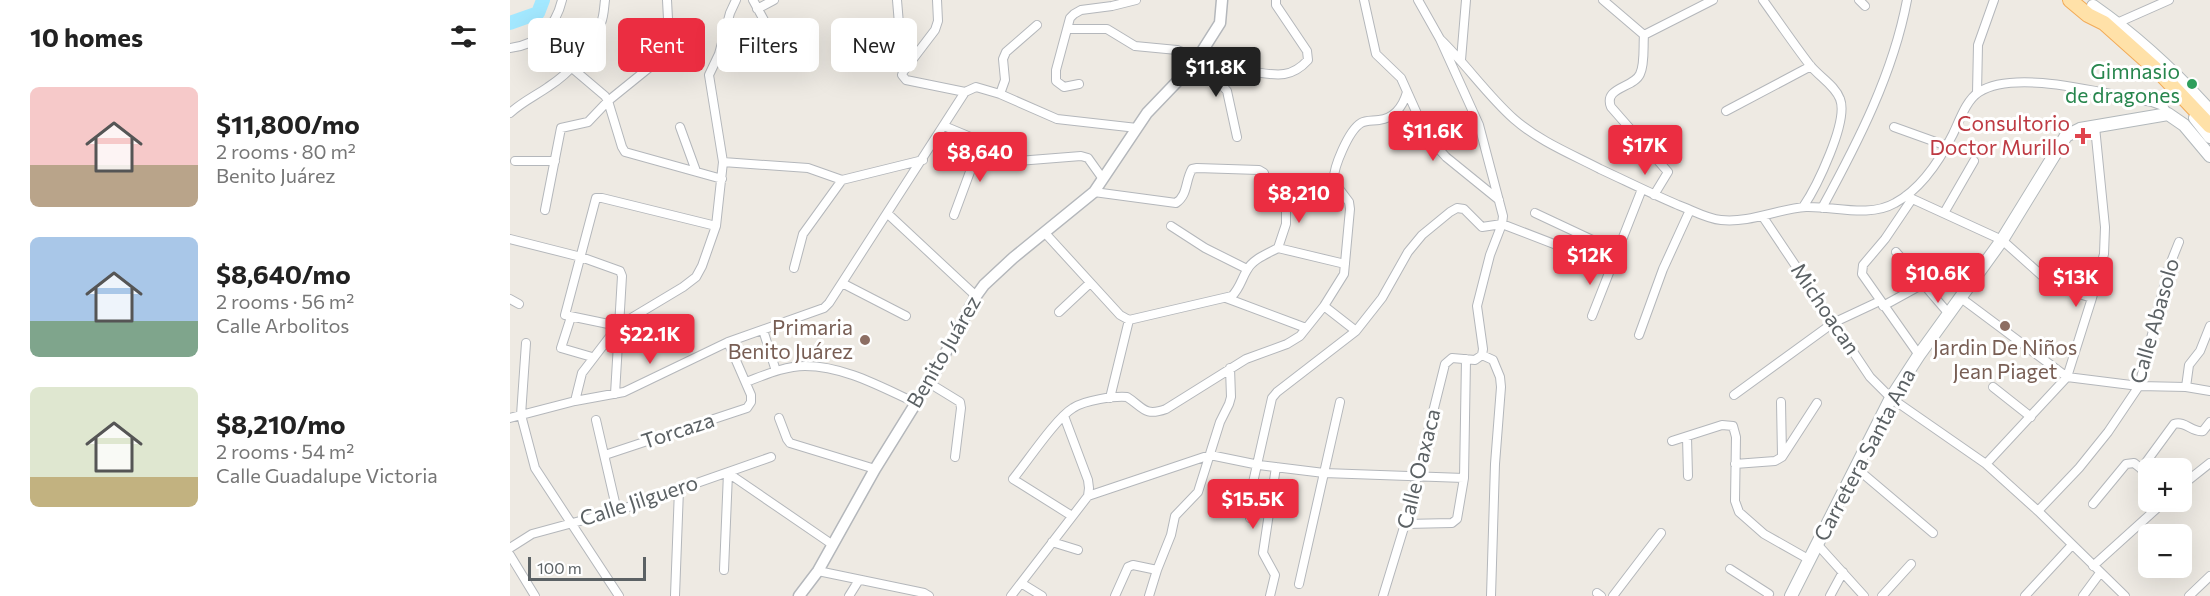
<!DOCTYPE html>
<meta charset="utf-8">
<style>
body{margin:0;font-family:Commissioner,sans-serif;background:#f2f2f2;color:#222;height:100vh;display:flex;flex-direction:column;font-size:22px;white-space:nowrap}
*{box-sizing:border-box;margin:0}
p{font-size:20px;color:#767676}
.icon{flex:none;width:33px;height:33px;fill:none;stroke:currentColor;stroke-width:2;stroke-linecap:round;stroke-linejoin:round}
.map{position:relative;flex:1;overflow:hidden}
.details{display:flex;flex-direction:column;background:#fff;width:510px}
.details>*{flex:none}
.guide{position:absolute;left:18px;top:18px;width:570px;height:54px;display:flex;gap:12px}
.buttons{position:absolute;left:1628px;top:458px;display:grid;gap:12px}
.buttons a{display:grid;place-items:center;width:54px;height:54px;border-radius:9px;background:#fff;box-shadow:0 6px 24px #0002;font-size:30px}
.scale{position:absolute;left:18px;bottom:15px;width:118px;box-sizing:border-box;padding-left:6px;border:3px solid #5b6164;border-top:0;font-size:16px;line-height:21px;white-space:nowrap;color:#5b6164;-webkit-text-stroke:4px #fff;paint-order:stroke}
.price{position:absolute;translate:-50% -51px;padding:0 14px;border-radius:6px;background:#eb2d41;color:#fff;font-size:20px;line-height:39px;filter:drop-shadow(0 2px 3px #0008)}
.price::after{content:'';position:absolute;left:50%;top:36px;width:18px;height:14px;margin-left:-9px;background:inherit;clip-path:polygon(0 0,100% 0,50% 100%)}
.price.current{background:#222;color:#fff}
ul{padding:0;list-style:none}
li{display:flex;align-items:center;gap:18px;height:150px;padding:0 30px}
li span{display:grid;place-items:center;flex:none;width:168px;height:120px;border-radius:9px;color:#555}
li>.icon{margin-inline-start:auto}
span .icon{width:72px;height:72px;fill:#fffc;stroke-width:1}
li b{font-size:26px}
h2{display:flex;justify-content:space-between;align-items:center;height:72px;padding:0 30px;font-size:26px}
.chip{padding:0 21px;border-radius:9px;background:#fff;box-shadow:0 6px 24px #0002;font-size:21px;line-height:54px}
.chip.current{background:#eb2d41;color:#fff}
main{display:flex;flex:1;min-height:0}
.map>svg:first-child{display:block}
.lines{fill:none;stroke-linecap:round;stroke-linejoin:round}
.river{stroke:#a3e8ff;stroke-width:14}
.minor-casing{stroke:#b4b7bb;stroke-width:10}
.tertiary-casing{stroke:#b4b7bb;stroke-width:13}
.secondary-casing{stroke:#b2b8bb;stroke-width:14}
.primary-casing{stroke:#f2ab58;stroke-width:16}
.minor{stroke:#fff;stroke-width:8}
.tertiary{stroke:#fff;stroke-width:10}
.secondary{stroke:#fff;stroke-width:12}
.primary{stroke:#ffe1a8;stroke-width:14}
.leisure-dot{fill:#2e9e5b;stroke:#fff;stroke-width:2}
.health-dot{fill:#e0444e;stroke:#fff;stroke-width:2}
.education-dot{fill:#8d6e63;stroke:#fff;stroke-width:2}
.labels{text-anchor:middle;stroke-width:6;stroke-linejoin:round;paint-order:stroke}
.leisure-label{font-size:21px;fill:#27864d;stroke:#fff;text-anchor:end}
.health-label{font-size:21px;fill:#be3a42;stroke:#fff;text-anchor:end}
.street-label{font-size:21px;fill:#5b6164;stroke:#fff}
.education-label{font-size:21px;fill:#785e54;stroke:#fff;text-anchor:end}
</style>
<main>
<section class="details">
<h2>10 homes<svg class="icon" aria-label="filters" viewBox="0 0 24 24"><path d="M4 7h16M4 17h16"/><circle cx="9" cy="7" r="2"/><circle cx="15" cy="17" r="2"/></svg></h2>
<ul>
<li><span style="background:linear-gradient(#f6c9c9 65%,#b9a48a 0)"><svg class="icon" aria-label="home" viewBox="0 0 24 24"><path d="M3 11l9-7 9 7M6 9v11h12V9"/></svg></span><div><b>$11,800/mo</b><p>2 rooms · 80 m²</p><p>Benito Juárez</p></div></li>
<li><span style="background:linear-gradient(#a9c7e8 70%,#7fa58c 0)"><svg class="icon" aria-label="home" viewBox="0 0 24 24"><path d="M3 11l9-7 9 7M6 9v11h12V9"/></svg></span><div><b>$8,640/mo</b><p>2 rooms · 56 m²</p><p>Calle Arbolitos</p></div></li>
<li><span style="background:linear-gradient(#dfe7d0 75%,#c2b280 0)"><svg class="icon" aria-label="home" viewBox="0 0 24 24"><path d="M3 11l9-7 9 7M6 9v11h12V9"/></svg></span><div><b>$8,210/mo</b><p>2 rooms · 54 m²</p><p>Calle Guadalupe Victoria</p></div></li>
</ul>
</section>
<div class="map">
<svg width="1700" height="596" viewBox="0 0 1700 596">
<rect width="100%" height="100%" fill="#eeeae3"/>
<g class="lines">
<path class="river" d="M0 23 28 13 33 0"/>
<g class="minor-casing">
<path id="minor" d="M157 0 159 38
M243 0 268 46
M387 0 393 72
M427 0 428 21 425 30 393 72 392 75 396 80 455 92
M854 0 866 54 891 78 917 136 936 157 989 200
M908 0 930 39 969 125 993 216 992 224 980 255 967 306 973 349 972 355
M1093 0 1134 35
M1253 0C1268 21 1283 43 1299 64 1308 76 1325 85 1330 99 1339 121 1306 188 1293 207
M1349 0 1355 6
M247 9 264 0
M1607 23 1659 0
M558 29H597L625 46 667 50 687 58 717 91 727 137
M1134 35C1133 46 1135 64 1130 74 1124 88 1093 87 1101 107L1158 172 1144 195
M1134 35 1203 0
M930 39C956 64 977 95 1004 119 1029 141 1061 154 1090 169 1116 181 1142 194 1168 205 1182 210 1197 219 1211 220 1241 223 1267 209 1296 207 1324 206 1359 218 1385 203 1411 189 1430 160 1443 134 1449 122 1456 100 1469 92 1507 68 1597 95 1642 102L1653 106 1658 114
M0 48C28 45 46 26 52 0
M688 58 732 66 737 71C762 74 779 81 798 60L797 51 766 5V0
M951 60 956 0
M62 68 95 96 98 101 112 147 115 152 212 179
M569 84 554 87 546 81V70L560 18 564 14 571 10 602 6 626 0
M455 92 466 87 490 94 495 80 493 59 496 52 527 25
M1467 93 1468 45 1484 0
M490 94 547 119 627 128
M1216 111 1301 66
M0 113C12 102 25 96 38 87 60 73 82 48 91 23 94 16 94 7 95 0
M434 126 463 138 495 157 508 161 571 156 578 158 593 179
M170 127 186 171
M1384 127 1437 146
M5 161H45
M213 162 298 168 332 180 413 160
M584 192 666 203C678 195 675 181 682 169L687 168 749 170 754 173 758 192 764 196 831 193
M1396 196 1492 240 1539 282 1547 287 1582 298
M1402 199 1375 239 1353 265 1352 274 1409 355
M1312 208C1348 142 1383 74 1397 0
M35 210 51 128 78 122 98 101 145 63
M1025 213 1106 251
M1434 213 1464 161
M378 214 466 296
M444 215 471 142
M1253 217 1360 377 1381 398 1476 464 1528 511 1615 596
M661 226 695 248 737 269
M535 233 610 315 619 320 722 296C730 288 731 280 737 270 743 259 757 254 768 248L835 264
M0 239 71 257 110 271 112 276 105 394
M768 248 776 224V196
M1386 252 1439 314
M284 268 293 234 332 180
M332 283 396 316
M716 298 796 328
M1451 298 1557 377 1629 386 1676 387 1700 391
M0 299 9 304
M814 306 846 331
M1373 306 1413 284
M549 312 580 283
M1082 316 1132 189
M61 317 51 348 82 357
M108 326 55 315 86 198H92L206 226
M253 330 266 371
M1129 335 1153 269 1180 210
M16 343 11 415 25 468 109 596
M972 355 983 360 990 377 991 387 985 464 981 596
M236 382C255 375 275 366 295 366 334 366 371 387 406 403
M419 383 450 402 451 408 445 457
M1483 387 1521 417
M1676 387 1679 365 1690 351 1700 326
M1224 395 1323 323 1370 301
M600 398 619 320
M65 401 72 373 108 326 173 287 186 277 192 266 206 226 213 162 199 75 209 54 220 13 226 0
M1271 402 1272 456
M554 416 578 480 579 488 578 496
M0 418 65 401 114 392 218 342 314 308 319 303 455 92
M269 418 277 439 280 443 365 469
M86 420 107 511
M1177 437 1178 476
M1162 441 1212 425 1223 426 1226 437 1225 501 1229 512 1254 534 1300 560
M95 455 237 408 241 402V395L218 342
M1225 464 1265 461 1272 457 1307 403
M1476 464 1557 377 1582 298 1594 254 1595 227 1585 127
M1345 467 1423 533
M1631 469 1664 424C1675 420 1682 433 1693 431L1700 422
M1671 486 1700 463
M1583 504 1616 464 1624 463 1638 474
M1528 511 1569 468 1598 432 1629 386 1659 267 1669 242
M562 516 503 479C517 462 546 418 563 408 575 400 604 396 617 397 633 407 634 417 656 409L736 359 777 344 790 336 814 306 834 274 840 209 839 202 824 182C822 169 839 130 851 123 856 120 863 121 869 120 885 118 893 106 897 92
M740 518 742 487 762 398 767 392 846 331 872 298 898 252 912 235 940 212 947 208 954 209 972 227 992 224 1101 266
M895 524 942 523 947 519 954 478 956 359
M542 542 568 550
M1307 544 1354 596
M0 548 22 534 107 511 261 457
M0 555 25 596
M1583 566 1655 501
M1220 569 1259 594 1258 596
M214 570 218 473 323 545
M308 571 414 593 419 596
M511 583 532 596
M789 584 830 402
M1087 593 1091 596
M165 596 169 489
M339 596 349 580
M501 596 578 496 700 455 749 465 814 473 954 478
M605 596 618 567 623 565 647 570
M639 596 647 570 661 535 665 516 688 492 710 422 719 404 721 397 720 368
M760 596 765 575 753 553 766 467
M873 596 895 524 935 364 942 358 965 360 972 355
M1103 596 1151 533
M1320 596 1333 572
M1372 596 1401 564
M1515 596 1562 545
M1573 596 1590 573
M1679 596 1700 576"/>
</g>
<g class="tertiary-casing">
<path id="tertiary" d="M289 596 308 571 365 469 427 369 466 296 474 285 503 258 584 192 637 113 684 64 710 23 712 0"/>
</g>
<g class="secondary-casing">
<path id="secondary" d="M1583 6C1626 36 1665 72 1700 111
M1685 118 1700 137
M1281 596 1381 398 1409 355 1492 240 1556 136 1570 129 1658 114 1674 125 1700 156"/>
</g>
<g class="primary-casing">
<path id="primary" d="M1560 0 1578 15 1594 23 1650 73 1700 126"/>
</g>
<use href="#minor" class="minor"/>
<use href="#tertiary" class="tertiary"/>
<use href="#secondary" class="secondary"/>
<use href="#primary" class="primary"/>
</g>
<circle class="leisure-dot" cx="1682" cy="84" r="6"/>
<path class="health-dot" d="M1570 127h6v6h6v6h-6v6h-6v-6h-6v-6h6z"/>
<g class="education-dot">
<circle cx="1495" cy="326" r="6"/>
<circle cx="355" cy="340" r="6"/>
</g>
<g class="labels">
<g class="leisure-label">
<text x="1670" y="79">Gimnasio<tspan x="1670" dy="24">de dragones</tspan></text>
</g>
<g class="health-label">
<text x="1560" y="131">Consultorio<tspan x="1560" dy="24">Doctor Murillo</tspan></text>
</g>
<g class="street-label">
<text transform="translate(1315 309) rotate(56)" y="7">Michoacan</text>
<text transform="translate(1645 321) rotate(-74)" y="7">Calle Abasolo</text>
<text transform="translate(434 352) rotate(-60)" y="7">Benito Juárez</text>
<text transform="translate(168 431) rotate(-18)" y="7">Torcaza</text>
<text transform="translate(1355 455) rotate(-62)" y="7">Carretera Santa Ana</text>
<text transform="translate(909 469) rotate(-76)" y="7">Calle Oaxaca</text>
<text transform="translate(129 501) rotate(-18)" y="7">Calle Jilguero</text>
</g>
<g class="education-label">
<text x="343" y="335">Primaria<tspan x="343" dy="24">Benito Juárez</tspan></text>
<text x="1495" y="355" text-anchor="middle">Jardin De Niños<tspan x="1495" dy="24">Jean Piaget</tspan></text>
</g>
</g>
</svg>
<div class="buttons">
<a>+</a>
<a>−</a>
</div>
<div class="scale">100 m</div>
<b class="price current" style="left:706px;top:98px">$11.8K</b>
<b class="price" style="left:923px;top:162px">$11.6K</b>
<b class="price" style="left:1135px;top:176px">$17K</b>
<b class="price" style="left:470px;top:183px">$8,640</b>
<b class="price" style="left:789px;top:224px">$8,210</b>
<b class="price" style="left:1080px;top:286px">$12K</b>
<b class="price" style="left:1428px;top:304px">$10.6K</b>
<b class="price" style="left:1566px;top:308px">$13K</b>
<b class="price" style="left:140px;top:365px">$22.1K</b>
<b class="price" style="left:743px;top:530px">$15.5K</b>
<div class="guide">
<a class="chip">Buy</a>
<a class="chip current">Rent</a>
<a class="chip">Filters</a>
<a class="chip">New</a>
</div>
</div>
</main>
